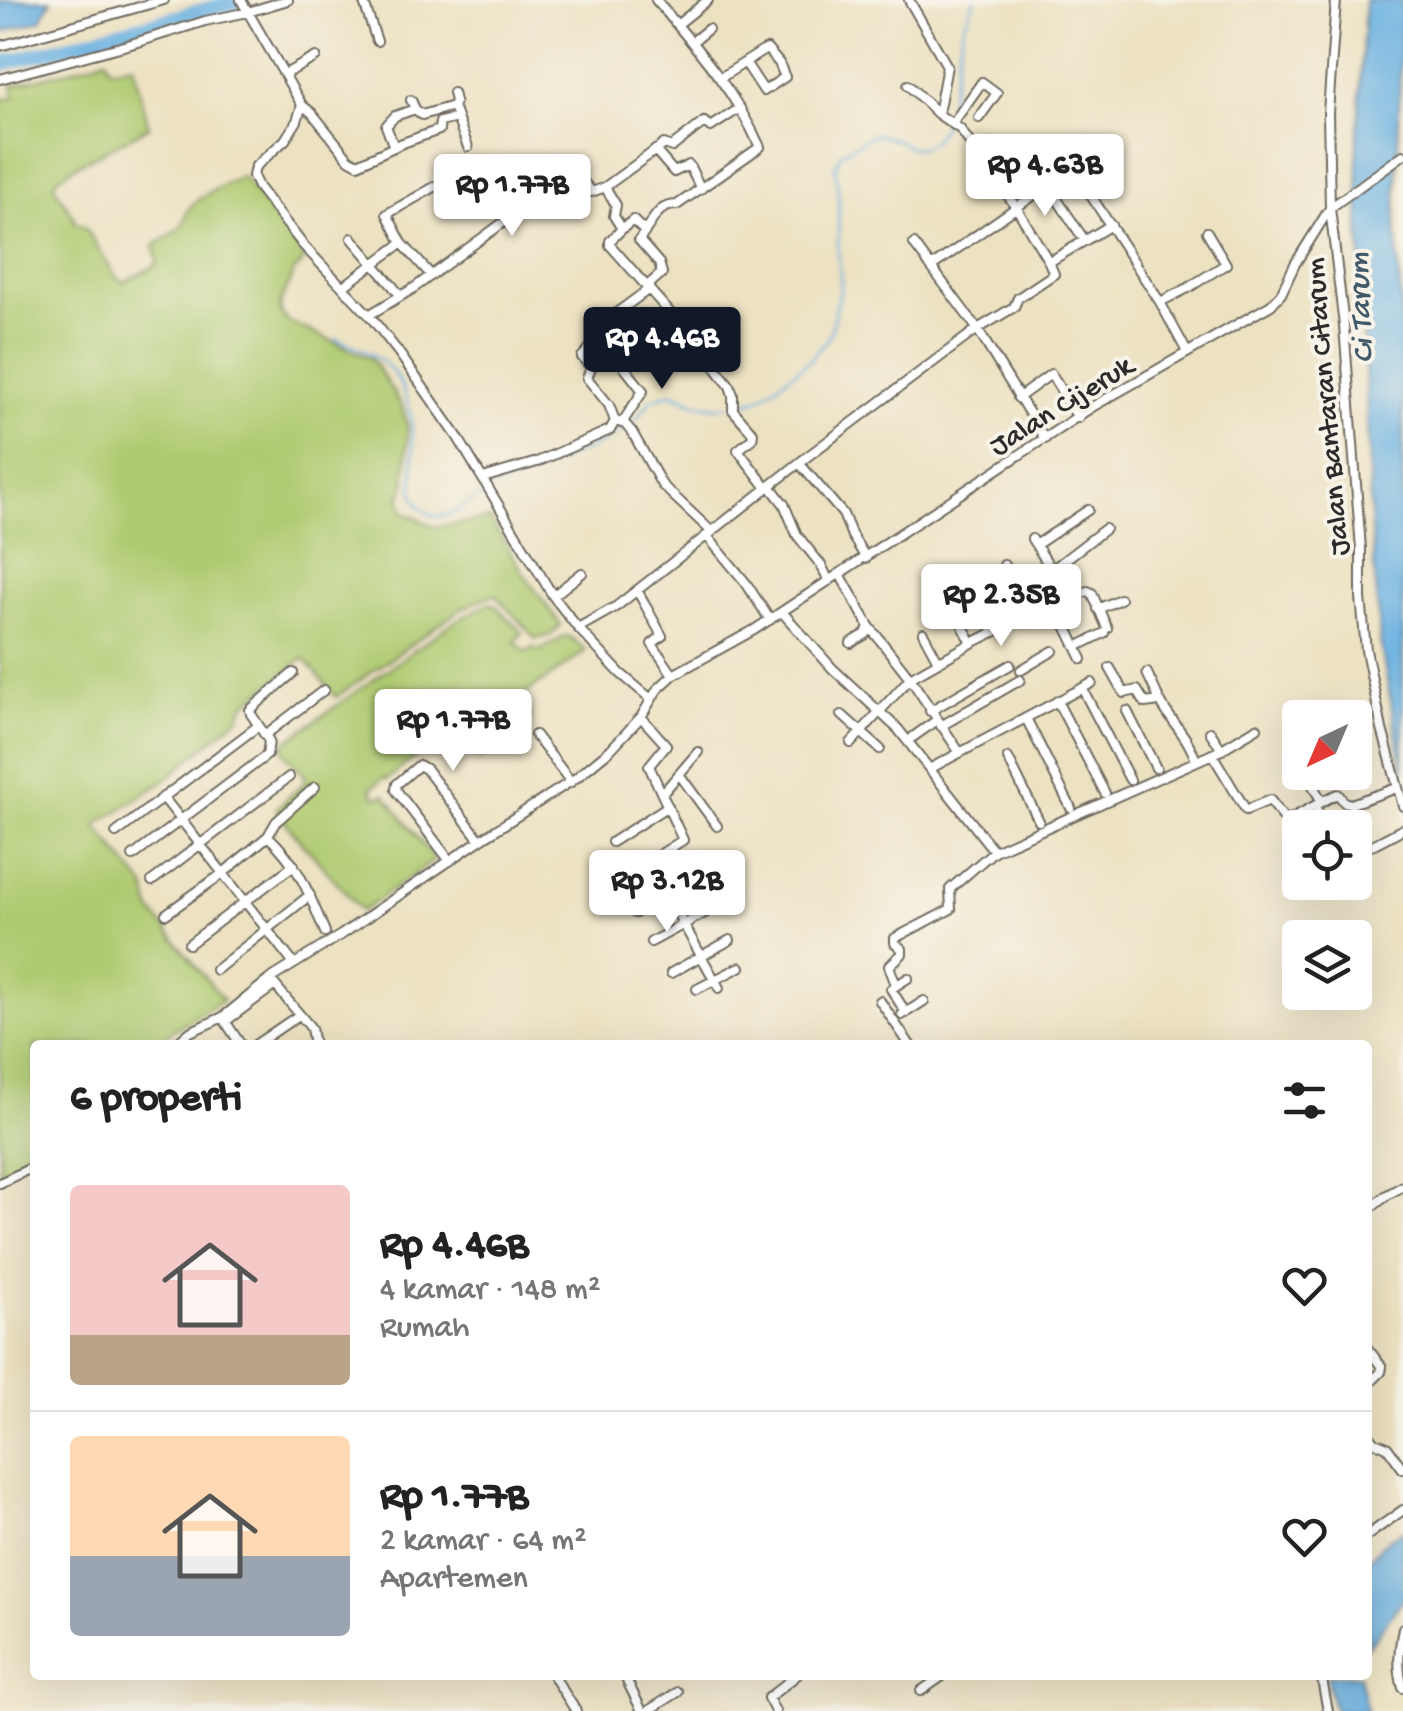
<!DOCTYPE html>
<html lang="id">
<meta charset="utf-8">
<style>
body{margin:0;font-family:"Gochi Hand",sans-serif;background:#f2f2f2;color:#222;height:100vh;display:flex;flex-direction:column;font-size:38px;white-space:nowrap}
*{box-sizing:border-box;margin:0}
p{font-size:32px;color:#767676}
.icon{flex:none;width:55px;height:55px;fill:none;stroke:currentColor;stroke-width:2;stroke-linecap:round;stroke-linejoin:round}
.map{position:relative;flex:1;overflow:hidden}
.side{position:absolute;left:30px;top:1040px;width:1342px;height:640px;display:flex;flex-direction:column;background:#fff;border-radius:10px;box-shadow:0 10px 40px #0002}
.side>*{flex:none}
.needle{width:65px;rotate:224deg}
.tools{position:absolute;left:1282px;top:700px;display:grid;gap:20px}
.tools a{display:grid;place-items:center;width:90px;height:90px;border-radius:10px;background:#fff;box-shadow:0 10px 40px #0002;font-size:50px}
.price{position:absolute;translate:-50% -85px;padding:0 22px;border-radius:10px;background:#fff;color:#222;font-size:32px;line-height:65px;filter:drop-shadow(0 2px 5px #0008)}
.price::after{content:'';position:absolute;left:50%;top:60px;width:30px;height:22px;margin-left:-15px;background:inherit;clip-path:polygon(0 0,100% 0,50% 100%)}
.price.current{background:#111827;color:#fff}
ul{padding:0;list-style:none}
li{display:flex;align-items:center;gap:30px;height:250px;padding:0 40px}
li+li{border-top:2px solid #e0e0e0}
li span{display:grid;place-items:center;flex:none;width:280px;height:200px;border-radius:10px;color:#555}
li>.icon{margin-inline-start:auto}
span .icon{width:120px;height:120px;fill:#fffc;stroke-width:1}
li b{font-size:42px}
h2{display:flex;justify-content:space-between;align-items:center;height:120px;padding:0 40px;font-size:42px}
.map>svg:first-child{display:block}
.green{fill:#afca70;stroke:#6d7a4e;stroke-width:2.5}
.water{fill:#6bb1e1;stroke:#4b6e86;stroke-width:2.5}
.lines{fill:none;stroke-linecap:round;stroke-linejoin:round}
.stream{stroke:#6bb1e1;stroke-width:2.5}
.river{stroke:#6bb1e1;stroke-width:15}
.minor-casing{stroke:#6f6b60;stroke-width:12}
.minor{stroke:#fff;stroke-width:8}
.labels{text-anchor:middle;stroke-width:8;stroke-linejoin:round;paint-order:stroke}
.street-label{font-size:30px;fill:#2b2b2b;stroke:#f7f3e8}
.water-label{font-size:32px;font-style:italic;fill:#415a6b;stroke:#f7f3e8}
</style>
<div class="map">
<svg width="1403" height="1711" viewBox="0 0 1403 1711">
<rect width="100%" height="100%" fill="#f7f3e8"/>
<filter id="ink" filterUnits="userSpaceOnUse"><feTurbulence type="fractalNoise" baseFrequency=".01" numOctaves="2"/><feDisplacementMap in="SourceGraphic" scale="20" xChannelSelector="R" yChannelSelector="G"/><feConvolveMatrix kernelMatrix="1 2 1 2 8 2 1 2 1" color-interpolation-filters="sRGB"/></filter>
<filter id="wash" filterUnits="userSpaceOnUse"><feTurbulence type="fractalNoise" baseFrequency=".0048" numOctaves="4" result="noise"/><feDisplacementMap in="SourceGraphic" scale="40" xChannelSelector="R" yChannelSelector="G"/><feGaussianBlur stdDeviation="2.25" result="paint"/><feColorMatrix in="noise" values="0 0 0 0 0 0 0 0 0 0 0 0 0 0 0 0 0 1.4 0 .05"/><feComposite in="paint" operator="in"/></filter>
<g filter="url(#wash)">
<rect width="100%" height="100%" fill="#ece1c1"/>
<path class="green" d="M106 58 111 69 133 64 149 127 72 168 55 180 54 186 75 219 74 223 85 227 116 277 123 282 154 267 158 263 154 246C161 239 174 236 181 227 186 220 185 212 192 205 204 193 226 185 242 176L304 257 302 264 293 272C292 289 277 294 281 314L289 322 371 358 402 406 408 429 405 488 400 497 404 512 434 527 490 519 526 577 561 625 551 635 536 639 495 595 489 596 461 609 336 697 304 658 244 705 238 718 161 783 99 823 97 827 146 888 151 910 223 1000 173 1030 156 1045H35V1154L0 1172V100L14 97 13 85 81 67Z
M490 603 496 606 522 633 515 642 526 652 533 648 541 650 566 636 570 637 586 650C565 669 540 681 519 699L531 717 515 730 511 727 497 736 501 743 480 758 456 732 423 751 387 780 384 778 371 788 376 798 385 795 435 860 362 911 297 837 278 813 277 808 303 784 306 778C300 766 283 758 283 744L451 624Z"/>
<path class="water" d="M0 0H51L41 20 0 33Z
M1365 0H1402L1396 221 1403 338V772L1380 640 1371 529 1357 149Z
M1403 1531V1599L1368 1647V1559L1391 1537Z
M1327 1675H1359L1367 1711H1335L1328 1686Z"/>
<g class="lines">
<path class="stream" d="M947 115 963 28 975 0
M336 339C350 345 367 350 379 359 418 386 414 450 413 491 415 505 424 510 435 517L451 514 486 493
M737 405 760 398 810 360 830 335 841 286 838 249 839 199 835 168 841 153 870 136 877 134C882 137 887 137 892 139 900 140 907 148 915 148 930 148 939 134 944 123
M493 489 604 442 634 422 652 399 673 393 697 404 720 407 729 406"/>
<path class="river" d="M0 64 242 0"/>
</g>
</g>
<g filter="url(#ink)">
<g class="lines">
<g class="minor-casing">
<path id="minor" d="M241 0 302 105 297 121 285 140 255 167 253 176 258 187 303 245 369 315 399 353 457 436 553 596 578 628 620 673 651 699
M363 0 377 41
M909 0 947 66 938 114
M1336 0 1328 113 1330 208 1344 326 1361 549V598L1366 650 1382 729 1403 806
M677 25 708 0
M692 42 708 29
M0 46 164 0
M285 74 316 57
M720 78 763 51 767 49 779 63 785 77 764 91 745 62
M0 79 131 44 205 21 248 12 288 0
M908 85 938 114 960 129 1016 207 1049 262 1111 225
M453 93 455 101 453 106 457 118
M411 100 415 109 422 115 453 106
M302 105 312 113 349 159 358 164 400 144 439 130 440 122 457 118 468 147
M953 123 982 82 997 93 979 118
M394 147 386 126 395 116 415 109
M655 150 674 172 689 165 701 189
M517 166 544 197
M1047 184 1085 241
M605 187 664 144 672 147 704 122 711 127 740 108
M622 229 633 220 645 232 639 240 659 263 662 273 646 287
M645 231C655 218 658 205 677 205L760 147C735 91 696 47 656 0
M352 238 401 296
M402 243 387 214 445 181
M914 244 976 327 1045 439
M931 267 1073 168 1160 302 1187 352
M344 286 402 243 431 275
M1160 302 1188 288 1226 264 1207 232
M369 315 414 288 508 219 575 176H578L592 192 605 187 616 205 614 216 622 229 610 241V245L695 341 730 386 733 395V410L753 433 752 439 738 450 767 488
M1018 398 1051 374 1078 418
M615 421 625 424 632 432 662 485 712 532
M622 423 643 391 624 367
M799 463 843 514 852 536 866 558
M483 478 537 462 610 430 615 421 609 405 587 378 591 368 582 357 592 346 619 328 614 316 615 314 649 289
M770 486 784 504 797 535 821 565 829 581
M707 536 746 583 770 620
M1032 539 1070 598
M1036 545 1088 510
M1004 565 1032 613
M1053 569 1105 529
M840 574 869 626 910 678 960 753
M637 590 662 636 652 644 673 675
M553 596 582 573
M1056 605 1082 659
M1098 609 1120 599
M782 612 833 669 898 729 994 851
M958 617 972 643
M578 628 617 606 808 456 976 330 1014 307 1018 298 1054 274 1049 262
M923 633 938 661
M851 643 866 634 869 626
M1076 647 1104 633
M1110 668 1124 693 1137 690 1145 703 1160 701C1171 722 1189 737 1196 761
M1021 670 1053 651
M1147 673 1160 701
M1082 688 1130 780
M1057 701 1105 793
M930 711 1010 665
M1127 711 1156 768
M842 715 880 749
M1026 718 1071 808
M941 726 1020 680
M1210 732 1222 750
M265 735 324 690
M535 735 571 782
M913 737 937 720
M851 743 910 678 972 643 1032 613 1088 591 1092 593 1107 628
M1212 754 1246 810 1270 800 1286 821 1333 796 1338 794 1344 802 1351 804 1397 788
M1008 758 1039 821
M933 767 1092 683
M679 774 717 826
M1313 786 1322 802
M662 794 698 752
M163 797 294 964
M1315 807 1328 828
M116 833 258 726
M268 836C300 866 308 892 325 932
M612 842 668 806
M1355 854 1403 829
M133 856 267 755 269 741 251 714 250 710 293 673
M450 861 396 790 397 784 419 765 426 769 480 840
M649 862 719 988
M621 879 683 840 649 766 666 745 641 717
M152 881 289 777
M635 913 696 876
M166 914 222 874 268 836 276 822 315 787
M651 942 712 909
M189 944 294 865
M216 970 310 895
M671 973 730 940
M270 979 311 1028 314 1045
M896 985 889 966 902 954V949L895 943V938L951 909 950 889 994 851 1217 752 1257 728
M697 989 740 967
M880 1001 910 1045
M906 1013 891 989 908 978
M902 1015 924 1001
M225 1021 241 1045
M226 1021 275 985
M175 1045 190 1032 223 1017 270 979 341 935 480 840 576 778 610 750 641 717 657 690 673 675 754 630 1092 407 1271 305 1281 294 1295 264 1330 208 1403 155
M255 1045 299 1015
M0 1183 35 1166
M1368 1210 1387 1195 1403 1186
M1368 1349 1382 1367 1381 1372 1368 1385
M1368 1434 1375 1442 1387 1447 1403 1469
M1368 1535 1403 1510
M1403 1628C1399 1649 1397 1667 1403 1688
M553 1675 576 1711
M624 1675 642 1711
M1321 1675 1328 1711
M921 1691 944 1675
M648 1711 678 1692
M775 1711 768 1698 797 1675"/>
</g>
<use href="#minor" class="minor"/>
</g>
</g>
<g class="labels">
<g class="street-label">
<text transform="translate(1060 404) rotate(-32)" y="10">Jalan Cijeruk</text>
<text transform="translate(1325 407) rotate(-95)" y="10">Jalan Bantaran Citarum</text>
</g>
<g class="water-label">
<text transform="translate(1358 308) rotate(-93)" y="11">Ci Tarum</text>
</g>
</g>
</svg>
<div class="tools">
<a><svg class="needle" viewBox="-14 -14 28 28"><path d="M0-13l5 13h-10z" fill="#e53935"/><path d="M0 13l5-13h-10z" fill="#767676"/></svg></a>
<a><svg class="icon" aria-label="locate" viewBox="0 0 24 24"><circle cx="12" cy="12" r="6"/><path d="M12 2v4M12 18v4M2 12h4M18 12h4"/></svg></a>
<a><svg class="icon" aria-label="layers" viewBox="0 0 24 24"><path d="M12 4l9 5-9 5-9-5zM3 14l9 5 9-5"/></svg></a>
</div>
<b class="price" style="left:1045px;top:219px">Rp 4.63B</b>
<b class="price" style="left:512px;top:239px">Rp 1.77B</b>
<b class="price current" style="left:662px;top:392px">Rp 4.46B</b>
<b class="price" style="left:1001px;top:649px">Rp 2.35B</b>
<b class="price" style="left:453px;top:774px">Rp 1.77B</b>
<b class="price" style="left:667px;top:935px">Rp 3.12B</b>
<section class="side">
<h2>6 properti<svg class="icon" aria-label="filters" viewBox="0 0 24 24"><path d="M4 7h16M4 17h16"/><circle cx="9" cy="7" r="2"/><circle cx="15" cy="17" r="2"/></svg></h2>
<ul>
<li><span style="background:linear-gradient(#f6c9c9 75%,#b9a48a 0)"><svg class="icon" aria-label="home" viewBox="0 0 24 24"><path d="M3 11l9-7 9 7M6 9v11h12V9"/></svg></span><div><b>Rp 4.46B</b><p>4 kamar · 148 m²</p><p>Rumah</p></div><svg class="icon" aria-label="heart" viewBox="0 0 24 24"><path d="M12 20l-8-8c-3-5 5-10 8-4 3-6 11-1 8 4z"/></svg></li>
<li><span style="background:linear-gradient(#ffd9b3 60%,#9aa5b1 0)"><svg class="icon" aria-label="home" viewBox="0 0 24 24"><path d="M3 11l9-7 9 7M6 9v11h12V9"/></svg></span><div><b>Rp 1.77B</b><p>2 kamar · 64 m²</p><p>Apartemen</p></div><svg class="icon" aria-label="heart" viewBox="0 0 24 24"><path d="M12 20l-8-8c-3-5 5-10 8-4 3-6 11-1 8 4z"/></svg></li>
</ul>
</section>
</div>
